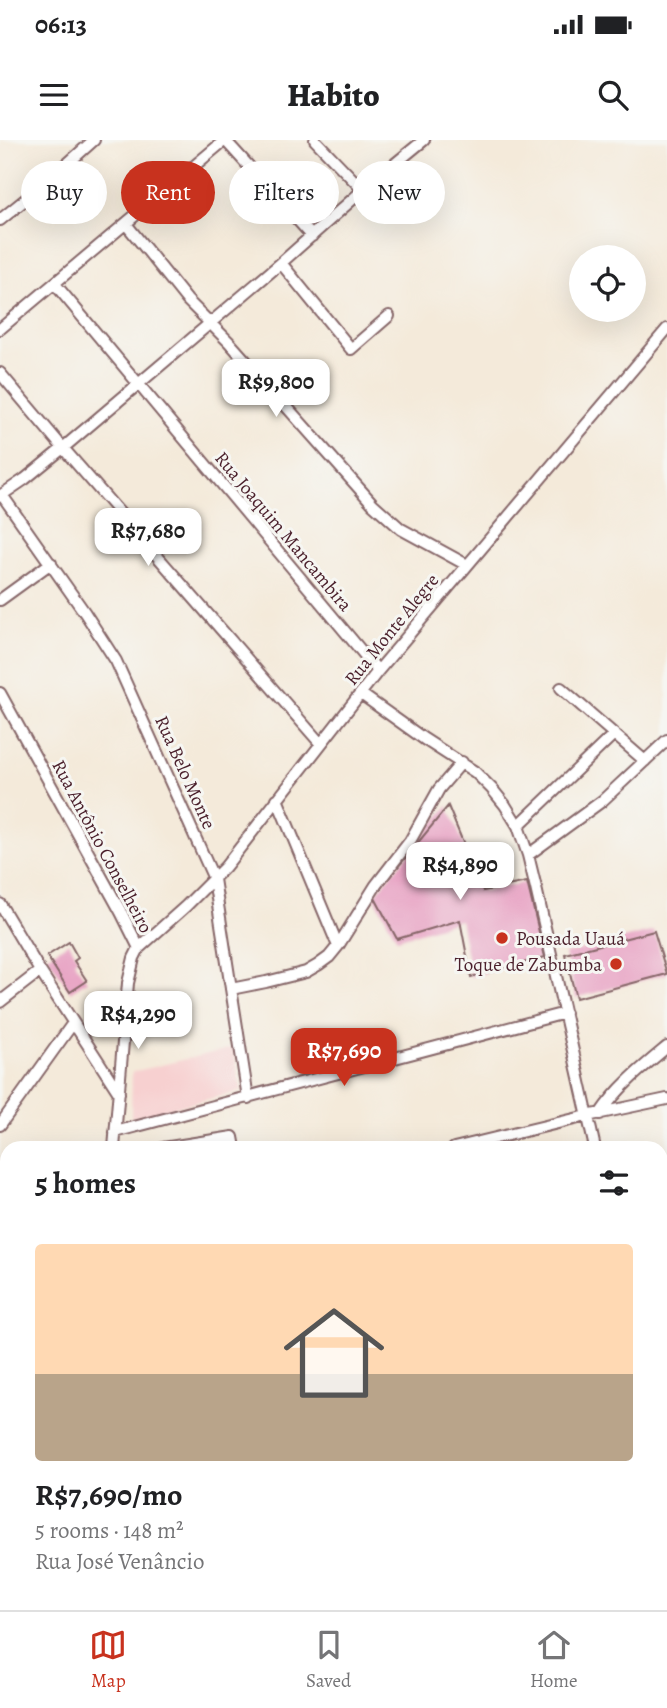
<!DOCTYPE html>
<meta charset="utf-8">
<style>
body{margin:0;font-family:Alegreya,serif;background:#f6f6f6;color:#202124;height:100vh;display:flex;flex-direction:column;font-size:26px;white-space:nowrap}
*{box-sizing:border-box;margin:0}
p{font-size:23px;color:#757577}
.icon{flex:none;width:38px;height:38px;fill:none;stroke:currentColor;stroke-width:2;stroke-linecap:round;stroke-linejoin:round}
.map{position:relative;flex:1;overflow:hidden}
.sheet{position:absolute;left:0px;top:1001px;width:668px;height:469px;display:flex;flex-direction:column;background:#fff;border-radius:21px 21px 0 0;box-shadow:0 7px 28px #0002}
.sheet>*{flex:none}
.guide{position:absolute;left:21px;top:21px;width:626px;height:63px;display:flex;gap:14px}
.buttons{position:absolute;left:569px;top:105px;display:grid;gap:14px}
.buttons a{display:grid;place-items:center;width:77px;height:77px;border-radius:50%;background:#fff;box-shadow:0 7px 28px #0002;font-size:35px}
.price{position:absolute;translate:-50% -60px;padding:0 16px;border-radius:14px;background:#fff;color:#222;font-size:23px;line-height:46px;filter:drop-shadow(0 2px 4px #0008)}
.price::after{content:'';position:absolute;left:50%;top:42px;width:21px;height:16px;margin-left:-10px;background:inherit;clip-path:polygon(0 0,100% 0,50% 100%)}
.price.active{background:#c8321e;color:#fff}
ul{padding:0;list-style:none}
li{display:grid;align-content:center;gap:14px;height:371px;padding:0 35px}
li+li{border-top:2px solid #e0e0e0}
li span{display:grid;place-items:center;height:217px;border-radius:7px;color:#555}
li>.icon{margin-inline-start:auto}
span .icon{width:126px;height:126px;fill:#fffc;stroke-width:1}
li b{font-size:30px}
h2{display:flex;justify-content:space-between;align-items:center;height:84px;padding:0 35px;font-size:30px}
.chip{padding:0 24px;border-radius:32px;background:#fff;box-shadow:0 7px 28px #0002;font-size:24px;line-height:63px}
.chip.active{background:#c8321e;color:#fff}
.status{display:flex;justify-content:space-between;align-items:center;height:49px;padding:0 35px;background:#fff;direction:ltr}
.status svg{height:19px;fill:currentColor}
header{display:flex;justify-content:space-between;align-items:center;height:91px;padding:0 35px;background:#fff;font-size:32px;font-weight:800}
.dock{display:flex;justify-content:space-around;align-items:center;height:98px;border-top:2px solid #e0e0e0;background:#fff;font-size:19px;color:#757577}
.dock a{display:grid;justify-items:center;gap:4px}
.dock .active{color:#c8321e}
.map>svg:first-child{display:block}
.built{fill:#f7d0d0}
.industrial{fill:#d2bec5}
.green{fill:#aacf79;stroke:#7a7752;stroke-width:2}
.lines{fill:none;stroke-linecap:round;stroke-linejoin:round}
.canal{stroke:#4fbdc7;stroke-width:12}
.building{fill:#e79ec1}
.lane-casing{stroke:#866668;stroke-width:9}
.street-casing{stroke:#866668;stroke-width:14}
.secondary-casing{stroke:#866668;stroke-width:18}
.lane{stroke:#fff;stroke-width:5}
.street{stroke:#fff;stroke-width:10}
.secondary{stroke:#fbe5cf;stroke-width:14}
.poi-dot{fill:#c8321e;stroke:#f6f6f2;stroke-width:2.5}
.labels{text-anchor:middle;stroke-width:6;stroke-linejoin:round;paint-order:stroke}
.street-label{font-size:19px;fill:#4a1f2b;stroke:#f6f6f2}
.poi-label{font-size:19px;fill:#4a1f2b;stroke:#f6f6f2;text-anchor:start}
</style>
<div class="status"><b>06:13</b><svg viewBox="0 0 49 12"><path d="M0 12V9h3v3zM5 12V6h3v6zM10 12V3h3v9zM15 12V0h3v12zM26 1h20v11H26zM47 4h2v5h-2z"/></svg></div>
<header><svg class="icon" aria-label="menu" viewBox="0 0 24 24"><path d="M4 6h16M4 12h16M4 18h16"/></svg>Habito<svg class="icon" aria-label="search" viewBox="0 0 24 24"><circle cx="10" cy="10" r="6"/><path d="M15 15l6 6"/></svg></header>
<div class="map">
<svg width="667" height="1470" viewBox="0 0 667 1470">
<rect width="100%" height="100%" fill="#f6f6f2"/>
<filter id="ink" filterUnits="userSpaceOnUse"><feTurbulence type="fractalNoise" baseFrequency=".0143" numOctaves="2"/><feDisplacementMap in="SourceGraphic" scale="14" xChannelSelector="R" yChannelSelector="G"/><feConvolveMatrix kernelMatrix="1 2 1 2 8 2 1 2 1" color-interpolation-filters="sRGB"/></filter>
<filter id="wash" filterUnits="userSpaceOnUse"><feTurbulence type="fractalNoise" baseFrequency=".00686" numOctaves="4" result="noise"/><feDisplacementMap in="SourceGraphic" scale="28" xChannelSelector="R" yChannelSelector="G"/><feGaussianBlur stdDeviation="1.57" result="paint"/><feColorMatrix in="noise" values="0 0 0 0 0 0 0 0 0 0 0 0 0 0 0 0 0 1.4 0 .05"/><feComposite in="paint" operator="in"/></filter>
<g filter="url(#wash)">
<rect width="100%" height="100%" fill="#f4eada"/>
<path class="built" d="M233 908 241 951 131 978 132 932Z"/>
<path class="industrial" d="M667 1285V1399H662V1286Z"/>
<path class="green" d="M662 1411H667V1465L664 1470H0V1455L7 1453V1463H662Z"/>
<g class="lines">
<path class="canal" d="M0 1105 7 1112"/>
</g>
<g id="blocks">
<path class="building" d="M448 666 483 751 527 742 545 817 471 837 460 780 397 799 374 756Z
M654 791 667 834 576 858 565 814Z
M69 802 78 818 74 821 87 841 70 852 47 816Z
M7 1409V1445L0 1446V1411Z"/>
</g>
</g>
<g filter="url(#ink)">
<use href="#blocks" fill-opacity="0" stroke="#866668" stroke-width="2"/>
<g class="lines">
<g class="lane-casing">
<path id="lane" d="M662 1343 667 1344
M103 1463 104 1470
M190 1463 191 1470
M253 1463 254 1470
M36 1470 39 1463"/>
</g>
<g class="street-casing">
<path id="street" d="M225 0 312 96
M315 0 363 50
M0 80 47 42 94 0
M126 84 187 160 229 202 373 364 401 389 467 425
M281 123 351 209 389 176
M55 144 378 531
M0 189 225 0
M0 233 63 308 320 603
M2 355 85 473 116 521 214 739 248 958
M0 356 25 339 63 308 281 123 363 50 424 0
M0 460 51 423
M561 548 645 621
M0 553 121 772 139 808
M361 554 424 599 475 632 492 649 505 665 518 686 528 715 536 748 595 1008
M277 659 338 806
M518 686 614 594
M528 715 602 661 667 600
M0 764 40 831 119 953
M231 849 266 842 306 832 318 825 329 817 338 806 376 745 410 701 439 649 462 622
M0 862 40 831
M600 974C618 947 643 927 667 907
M0 985 73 883
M115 992 565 873
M114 1008 128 843 134 818 139 808 186 766 225 727 378 531 667 189
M163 1008 233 997 235 1008
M454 1008 587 976 667 959
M0 1031 7 1029
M662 1070 667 1069
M0 1189 7 1193
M662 1221 667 1220
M0 1245 7 1242"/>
</g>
<g class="secondary-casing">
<path id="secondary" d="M662 1254H667
M662 1266 667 1264
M0 1349 7 1347
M0 1406 7 1405"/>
</g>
<use href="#lane" class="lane"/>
<use href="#street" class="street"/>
<use href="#secondary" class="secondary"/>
</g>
</g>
<g class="poi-dot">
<circle cx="502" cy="798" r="7"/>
<circle cx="616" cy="824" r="7"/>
</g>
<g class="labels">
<g class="street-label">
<text transform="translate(284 391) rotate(50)" y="7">Rua Joaquim Mancambira</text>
<text transform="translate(391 489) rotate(-51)" y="7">Rua Monte Alegre</text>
<text transform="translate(186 632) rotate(66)" y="7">Rua Belo Monte</text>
<text transform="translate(103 706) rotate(62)" y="7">Rua Antônio Conselheiro</text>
</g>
<g class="poi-label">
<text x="516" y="805">Pousada Uauá</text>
<text x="602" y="831" text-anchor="end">Toque de Zabumba</text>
</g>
</g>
</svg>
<div class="buttons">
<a><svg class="icon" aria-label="locate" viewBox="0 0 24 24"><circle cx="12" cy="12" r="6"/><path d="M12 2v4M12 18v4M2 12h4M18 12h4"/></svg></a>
</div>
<b class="price" style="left:276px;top:279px">R$9,800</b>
<b class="price" style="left:148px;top:428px">R$7,680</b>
<b class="price" style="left:460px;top:762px">R$4,890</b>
<b class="price" style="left:138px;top:911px">R$4,290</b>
<b class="price active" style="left:344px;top:948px">R$7,690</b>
<div class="guide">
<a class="chip">Buy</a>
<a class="chip active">Rent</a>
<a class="chip">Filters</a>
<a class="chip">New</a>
</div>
<section class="sheet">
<h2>5 homes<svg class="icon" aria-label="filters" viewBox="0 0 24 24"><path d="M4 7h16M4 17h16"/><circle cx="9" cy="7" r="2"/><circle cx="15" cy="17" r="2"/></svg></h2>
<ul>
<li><span style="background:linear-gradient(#ffd9b3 60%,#b9a48a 0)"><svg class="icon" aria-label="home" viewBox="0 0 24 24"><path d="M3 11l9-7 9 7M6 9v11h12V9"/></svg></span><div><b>R$7,690/mo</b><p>5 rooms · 148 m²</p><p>Rua José Venâncio</p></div></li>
</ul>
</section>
</div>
<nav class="dock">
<a class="active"><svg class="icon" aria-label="map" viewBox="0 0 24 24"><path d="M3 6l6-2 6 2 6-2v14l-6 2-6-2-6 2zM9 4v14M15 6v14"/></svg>Map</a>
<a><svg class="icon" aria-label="saved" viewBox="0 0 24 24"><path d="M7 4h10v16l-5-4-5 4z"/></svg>Saved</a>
<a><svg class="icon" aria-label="home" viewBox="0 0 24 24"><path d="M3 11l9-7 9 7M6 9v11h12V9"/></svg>Home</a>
</nav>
